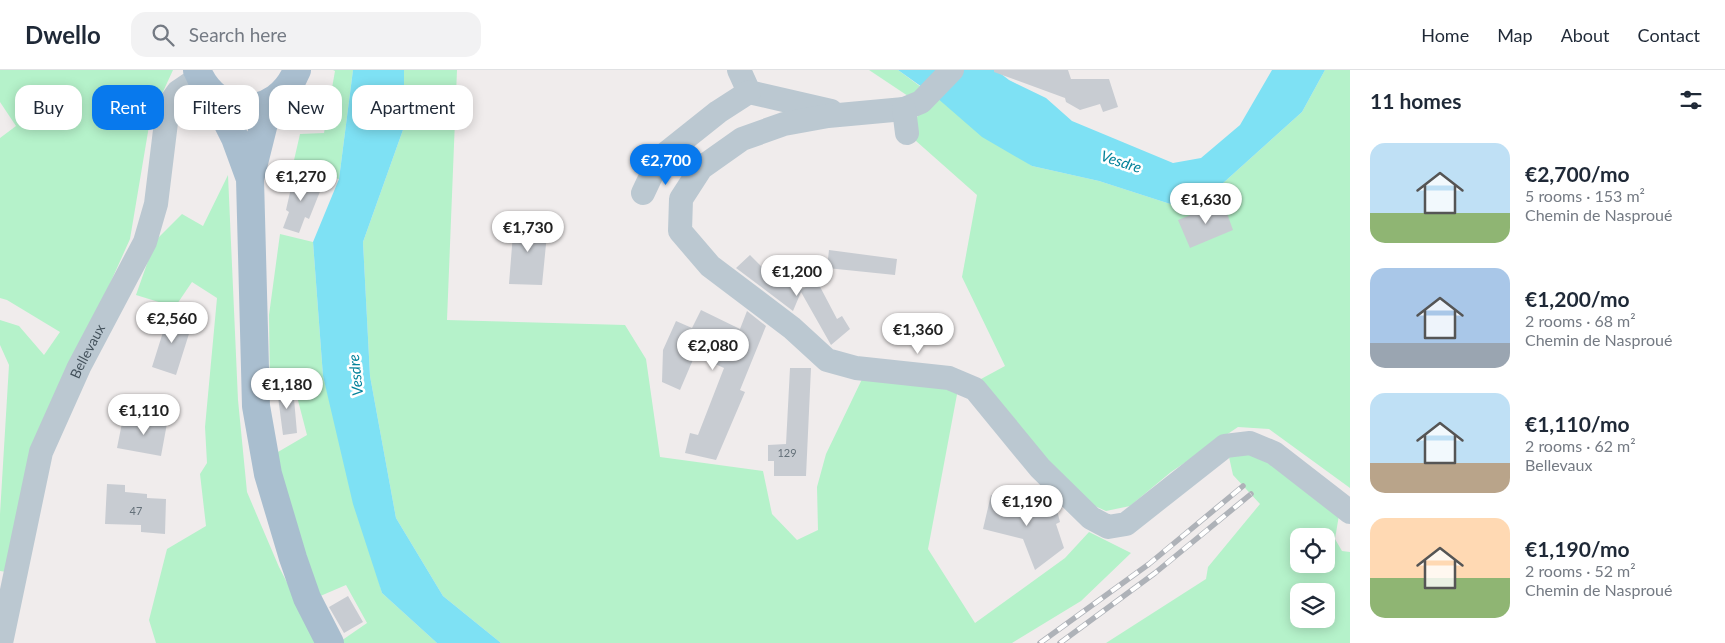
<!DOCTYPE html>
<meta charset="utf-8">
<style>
body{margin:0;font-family:Lato,sans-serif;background:#f2f2f3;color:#1f2937;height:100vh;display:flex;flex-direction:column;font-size:19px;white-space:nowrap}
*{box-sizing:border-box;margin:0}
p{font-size:16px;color:#747a83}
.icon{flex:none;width:28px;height:28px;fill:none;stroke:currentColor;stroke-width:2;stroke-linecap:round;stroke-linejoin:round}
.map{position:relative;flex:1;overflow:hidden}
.details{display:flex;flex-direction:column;background:#fff;width:375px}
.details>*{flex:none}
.guide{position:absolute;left:15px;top:15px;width:475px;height:45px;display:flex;gap:10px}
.tools{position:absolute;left:1290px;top:458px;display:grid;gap:10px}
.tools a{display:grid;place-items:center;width:45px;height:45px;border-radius:10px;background:#fff;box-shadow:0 2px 12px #0003;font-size:25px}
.price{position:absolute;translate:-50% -42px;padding:0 11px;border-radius:18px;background:#fff;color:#222;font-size:16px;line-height:32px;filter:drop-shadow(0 1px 2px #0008)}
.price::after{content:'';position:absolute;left:50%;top:30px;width:15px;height:11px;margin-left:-8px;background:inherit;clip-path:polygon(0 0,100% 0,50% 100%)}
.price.on{background:#0879ed;color:#fff}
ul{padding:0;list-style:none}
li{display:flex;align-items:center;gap:15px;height:125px;padding:0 20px}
li span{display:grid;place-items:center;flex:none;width:140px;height:100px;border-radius:15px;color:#555}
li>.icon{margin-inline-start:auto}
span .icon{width:60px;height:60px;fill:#fffc;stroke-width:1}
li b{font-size:21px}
h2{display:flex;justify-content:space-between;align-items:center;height:60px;padding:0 20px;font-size:21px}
.pill{padding:0 18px;border-radius:15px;background:#fff;box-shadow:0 2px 12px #0003;font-size:18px;line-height:45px}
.pill.on{background:#0879ed;color:#fff}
header{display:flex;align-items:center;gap:30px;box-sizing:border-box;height:70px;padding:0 25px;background:#fff;border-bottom:1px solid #e0e1e3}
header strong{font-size:24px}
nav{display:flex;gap:28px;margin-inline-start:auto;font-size:18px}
.search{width:350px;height:45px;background:#f2f2f3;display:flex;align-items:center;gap:12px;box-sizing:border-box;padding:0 18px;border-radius:15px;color:#747a83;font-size:19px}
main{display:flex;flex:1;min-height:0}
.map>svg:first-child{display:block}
.green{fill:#b5f2ca;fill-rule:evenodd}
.water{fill:#7ee1f4}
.building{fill:#c8ccd2}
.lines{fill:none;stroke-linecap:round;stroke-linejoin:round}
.street{stroke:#bbc8d1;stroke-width:24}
.primary{stroke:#a9becf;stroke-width:28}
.rail-casing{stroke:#aeb2b8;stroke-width:5.5}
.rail{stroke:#fff;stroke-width:4;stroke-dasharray:11;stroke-linecap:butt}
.labels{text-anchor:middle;stroke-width:5;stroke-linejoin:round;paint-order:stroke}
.number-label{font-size:11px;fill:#647079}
.street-label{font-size:14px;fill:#43515b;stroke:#fff}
.water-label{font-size:15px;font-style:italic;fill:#03829a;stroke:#fff}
</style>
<header>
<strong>Dwello</strong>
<div class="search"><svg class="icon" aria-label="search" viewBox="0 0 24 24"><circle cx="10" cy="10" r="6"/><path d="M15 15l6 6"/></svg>Search here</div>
<nav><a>Home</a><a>Map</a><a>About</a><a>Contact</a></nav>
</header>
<main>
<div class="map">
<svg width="1350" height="573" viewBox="0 0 1350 573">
<rect width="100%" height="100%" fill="#f0ecec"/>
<path class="green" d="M0 0H173L150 50 130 169 37 376 7 502 0 501V444L9 295 0 275V250L19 256 44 285 60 262 7 230 0 228V68L16 56 0 32Z
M333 0H353L339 109 292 99 300 64 324 63 335 1Z
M404 0H457L447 250 625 255 646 289 660 387 763 401 772 444 797 470 818 460 817 417 826 384 864 305 958 319 928 479 975 553 1065 488 1089 462 1131 483 1081 531 1012 573H501L443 526 396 448 370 306 363 172 404 57Z
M869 0H898L925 20 908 26Z
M1325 0H1350V418L1269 359 1238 357 1171 402 1130 436 1106 441 1079 429 981 309 1005 296 962 207 977 125 907 63 932 24 1032 96 1099 111 1192 141 1302 42Z
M228 105 238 330 247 422 279 497 318 573H156L149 550 167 479 206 456 200 404 207 393 205 357 217 228 192 212 175 237 136 225 155 171 182 144 203 156Z
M280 164 313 172 323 306 382 523 437 573H338L367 553 346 515 318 527 266 389 307 365 294 315 270 314 269 245Z
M1250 381 1340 439 1335 469 1342 481 1350 482V573H1106L1206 509 1208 497 1260 434 1233 405 1229 387ZM1299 466H1326V494H1299ZM1299 521H1326V549H1299Z"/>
<path class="water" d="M353 0H404V57L363 172 370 306 396 448 443 526 501 573H437L382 523 353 434 323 306 313 172 339 109Z
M898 0H996L1009 10 1046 28 1072 51 1173 93 1201 88 1240 55 1272 0H1325L1302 42 1192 141 1099 111 1032 96 982 67 936 27Z"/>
<path class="building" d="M994 0H1068L1071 9H1109L1118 37 1103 42 1100 34 1080 40 1066 32 1065 28 994 2Z
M294 105 323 114 309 149 305 147 299 163 283 158 289 142 286 140Z
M1223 132 1233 160 1190 178 1178 150Z
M514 151 548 154 542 215 509 214Z
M829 180 897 189 895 205 827 198Z
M750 185 766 201 803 217 802 219 817 211 837 249 842 246 850 259 831 275 801 222 793 241 736 198Z
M701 240 740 259 747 241 766 256 740 320 745 322 716 390 685 383 690 363 698 365 724 298 695 285 680 320 662 312 663 280 676 251 692 258Z
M169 243 193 251 176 305 152 297Z
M790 298H811L806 406H774V391H768V375L786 374Z
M293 317 297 363 283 365 277 319Z
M148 345 168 348 161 386 117 378 122 353 146 357Z
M107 414 125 415V422L147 424V428L166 429 165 464 141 462V455L105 454Z
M991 425 1037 437 1055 432 1060 452 1056 454 1064 478 1035 500 1023 469 983 459Z
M348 526 363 552 344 563 329 537Z"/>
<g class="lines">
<g class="street">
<path d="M739 0 749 22 831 41"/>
<path d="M952 0 921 32 904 39 828 46 784 54 742 69 701 98 681 129 680 161 710 196 792 258 827 290 856 298 949 308 975 319 1040 398 1091 448 1108 457 1126 454 1225 376 1250 373 1274 383 1350 442"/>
<path d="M904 39 907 63"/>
<path d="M643 123 659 89 718 42 749 22"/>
<path id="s1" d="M1 573 41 382 79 297 145 172 156 134 168 36 178 22 200 7"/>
</g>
<path class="primary" d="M197 0C217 50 277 50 297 0
M214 26 235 68 250 109
M269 33 250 109 256 336 268 404 293 488 307 528 330 573"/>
<g class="rail-casing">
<path id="rail" d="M1040 573 1149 494 1243 416
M1060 573 1155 503 1251 424"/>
</g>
<use href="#rail" class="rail"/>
</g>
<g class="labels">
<g class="number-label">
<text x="787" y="387">129</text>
<text x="136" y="445">47</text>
</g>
<g class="street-label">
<text dy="5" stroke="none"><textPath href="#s1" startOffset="306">Bellevaux</textPath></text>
</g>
<g class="water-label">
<text transform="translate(1121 92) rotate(18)" y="5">Vesdre</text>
<text transform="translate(356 305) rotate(-96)" y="5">Vesdre</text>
</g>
</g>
</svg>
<div class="tools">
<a><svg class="icon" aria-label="locate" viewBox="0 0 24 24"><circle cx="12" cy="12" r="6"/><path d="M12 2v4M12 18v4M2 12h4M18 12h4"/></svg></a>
<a><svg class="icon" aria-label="layers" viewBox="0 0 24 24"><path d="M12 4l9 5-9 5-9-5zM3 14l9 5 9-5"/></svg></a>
</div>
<b class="price on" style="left:666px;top:116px">€2,700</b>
<b class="price" style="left:301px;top:132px">€1,270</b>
<b class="price" style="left:1206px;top:155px">€1,630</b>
<b class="price" style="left:528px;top:183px">€1,730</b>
<b class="price" style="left:797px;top:227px">€1,200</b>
<b class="price" style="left:172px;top:274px">€2,560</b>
<b class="price" style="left:918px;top:285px">€1,360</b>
<b class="price" style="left:713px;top:301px">€2,080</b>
<b class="price" style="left:287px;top:340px">€1,180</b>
<b class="price" style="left:144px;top:366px">€1,110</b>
<b class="price" style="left:1027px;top:457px">€1,190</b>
<div class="guide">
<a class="pill">Buy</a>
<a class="pill on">Rent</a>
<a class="pill">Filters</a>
<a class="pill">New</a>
<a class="pill">Apartment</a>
</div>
</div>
<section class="details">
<h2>11 homes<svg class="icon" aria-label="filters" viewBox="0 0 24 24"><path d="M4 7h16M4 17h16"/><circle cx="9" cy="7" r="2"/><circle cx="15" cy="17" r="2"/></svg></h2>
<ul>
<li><span style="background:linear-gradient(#bfe0f5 70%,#8fb573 0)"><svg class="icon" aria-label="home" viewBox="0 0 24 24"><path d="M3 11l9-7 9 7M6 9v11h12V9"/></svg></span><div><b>€2,700/mo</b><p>5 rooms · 153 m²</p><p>Chemin de Nasproué</p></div></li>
<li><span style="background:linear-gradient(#a9c7e8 75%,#9aa5b1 0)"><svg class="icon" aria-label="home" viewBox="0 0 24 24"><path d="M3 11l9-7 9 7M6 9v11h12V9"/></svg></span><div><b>€1,200/mo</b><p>2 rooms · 68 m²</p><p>Chemin de Nasproué</p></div></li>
<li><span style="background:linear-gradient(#bfe0f5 70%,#b9a48a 0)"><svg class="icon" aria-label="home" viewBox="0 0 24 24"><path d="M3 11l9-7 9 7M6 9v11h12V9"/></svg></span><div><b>€1,110/mo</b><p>2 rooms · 62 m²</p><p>Bellevaux</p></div></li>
<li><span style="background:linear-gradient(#ffd9b3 60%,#8fb573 0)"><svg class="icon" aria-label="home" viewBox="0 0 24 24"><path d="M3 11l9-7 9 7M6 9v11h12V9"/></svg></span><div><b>€1,190/mo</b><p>2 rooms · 52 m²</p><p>Chemin de Nasproué</p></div></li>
</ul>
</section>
</main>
